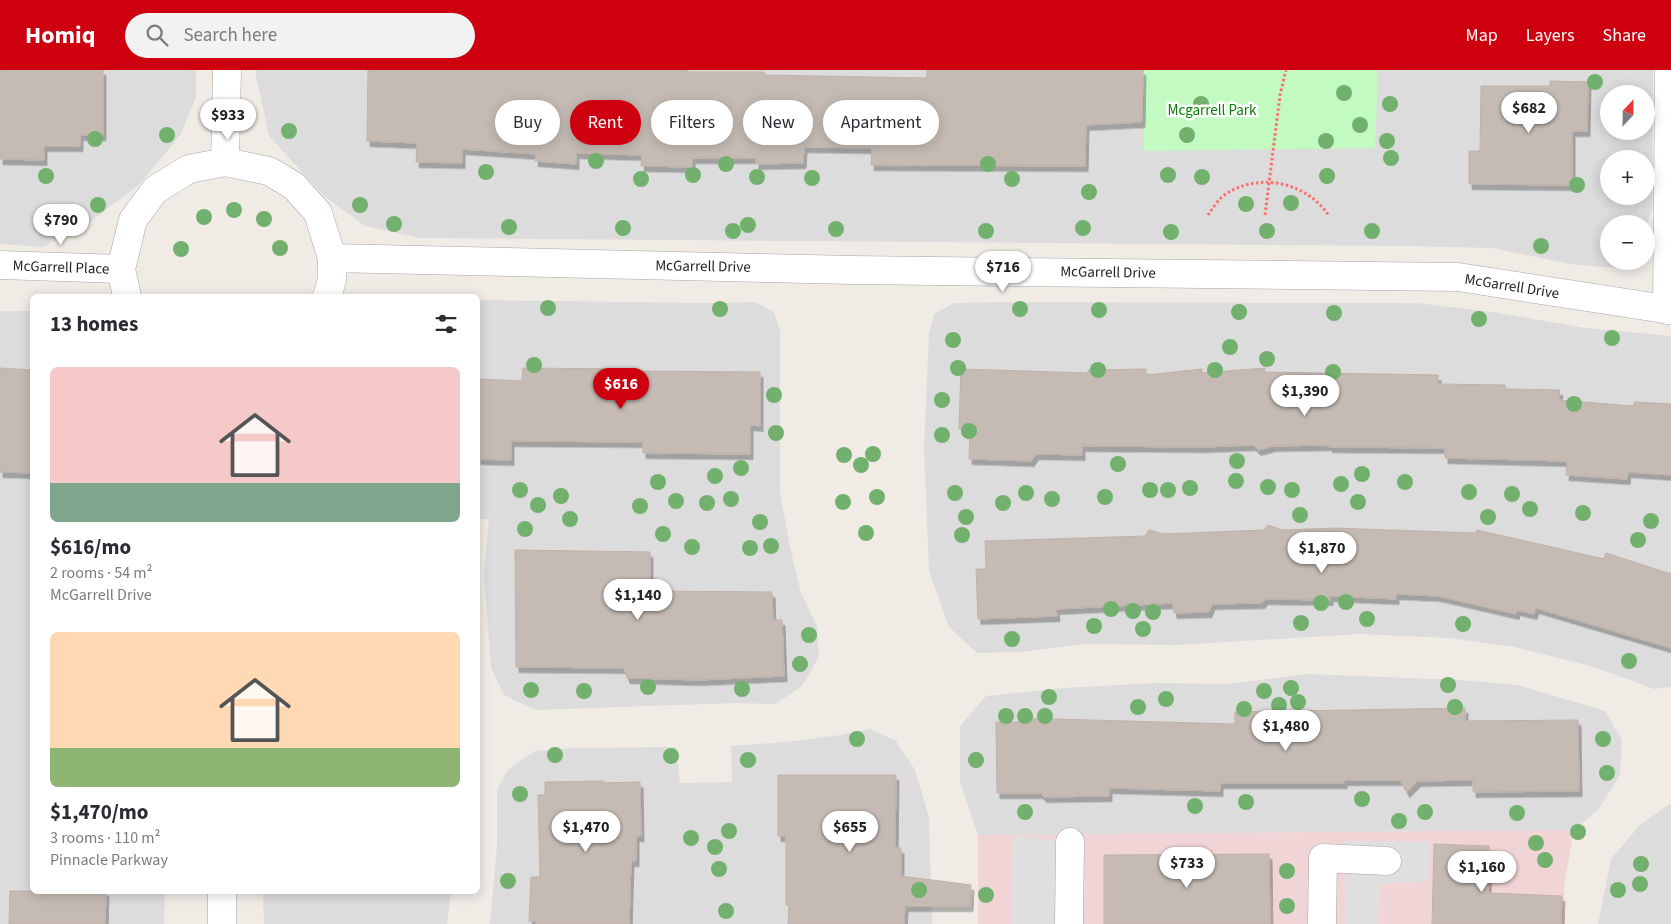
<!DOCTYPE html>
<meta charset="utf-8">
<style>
body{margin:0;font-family:"Source Sans 3",sans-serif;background:#f2f2f3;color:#2b2b33;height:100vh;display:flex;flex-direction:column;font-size:19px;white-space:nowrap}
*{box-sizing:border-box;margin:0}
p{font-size:16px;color:#7c7c81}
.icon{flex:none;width:28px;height:28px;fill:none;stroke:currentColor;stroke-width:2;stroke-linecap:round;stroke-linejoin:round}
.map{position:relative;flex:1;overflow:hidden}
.details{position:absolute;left:30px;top:224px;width:450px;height:600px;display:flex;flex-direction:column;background:#fff;border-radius:8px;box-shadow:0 2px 12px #0003}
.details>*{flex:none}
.banner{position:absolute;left:495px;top:30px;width:475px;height:45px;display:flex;gap:10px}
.needle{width:32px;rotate:22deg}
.controls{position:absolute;left:1600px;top:15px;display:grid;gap:10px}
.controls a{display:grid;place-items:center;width:55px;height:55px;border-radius:50%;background:#fff;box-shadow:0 2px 12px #0003;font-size:25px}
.price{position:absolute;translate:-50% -42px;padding:0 11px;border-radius:18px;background:#fff;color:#222;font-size:16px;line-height:32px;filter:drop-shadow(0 1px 2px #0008)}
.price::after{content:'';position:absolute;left:50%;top:30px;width:15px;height:11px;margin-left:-8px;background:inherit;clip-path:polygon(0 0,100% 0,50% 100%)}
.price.on{background:#ce0010;color:#fff}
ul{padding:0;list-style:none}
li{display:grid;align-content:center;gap:10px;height:265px;padding:0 20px}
li span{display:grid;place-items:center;height:155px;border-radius:8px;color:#555}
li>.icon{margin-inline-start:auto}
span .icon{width:90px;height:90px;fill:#fffc;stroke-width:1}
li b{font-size:21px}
h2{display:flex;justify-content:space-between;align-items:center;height:60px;padding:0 20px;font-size:21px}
.chip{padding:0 18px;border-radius:22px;background:#fff;box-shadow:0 2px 12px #0003;font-size:18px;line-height:45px}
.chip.on{background:#ce0010;color:#fff}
header{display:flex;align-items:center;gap:30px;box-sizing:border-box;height:70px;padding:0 25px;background:#ce0010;color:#fff}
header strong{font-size:24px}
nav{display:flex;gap:28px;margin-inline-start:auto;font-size:18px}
.search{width:350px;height:45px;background:#f2f2f3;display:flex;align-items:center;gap:12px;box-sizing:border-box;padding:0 18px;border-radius:28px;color:#7c7c81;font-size:19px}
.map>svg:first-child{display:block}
.residential{fill:#dddcdc;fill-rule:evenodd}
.commercial{fill:#f1d4d5}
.park{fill:#c2fac2}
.parking{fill:#dfdfdf}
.building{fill:#c5bbb4;stroke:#c2b1a7;filter:url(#shadow)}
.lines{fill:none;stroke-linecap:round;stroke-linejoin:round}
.minor-casing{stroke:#a6a6a6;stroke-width:29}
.path{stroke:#fb6f6b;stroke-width:3;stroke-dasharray:2.5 2.5;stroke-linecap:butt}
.minor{stroke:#fff;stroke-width:28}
.tree{fill:#72b06d}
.labels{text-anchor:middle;stroke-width:5;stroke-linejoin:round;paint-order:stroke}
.park-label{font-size:15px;fill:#0b7f0b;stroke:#fff}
.street-label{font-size:15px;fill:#1f1f1f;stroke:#fff}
</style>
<header>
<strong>Homiq</strong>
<div class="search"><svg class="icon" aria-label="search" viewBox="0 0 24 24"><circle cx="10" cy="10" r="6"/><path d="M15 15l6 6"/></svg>Search here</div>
<nav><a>Map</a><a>Layers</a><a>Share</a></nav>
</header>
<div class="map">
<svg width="1671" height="854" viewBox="0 0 1671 854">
<defs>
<filter id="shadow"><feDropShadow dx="3" dy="5.5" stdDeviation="0" flood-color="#0004"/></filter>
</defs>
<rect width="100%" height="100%" fill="#f0ebe5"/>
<path class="residential" d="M0 0H196V27L181 64 141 113 86 155 43 177 0 174Z
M256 0H1653L1652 141 1646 155 1609 154V191H1626L1622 198 1576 195 1491 178 1409 176 420 168 365 156 324 126 269 66 256 6ZM1609 24H1646V61H1609ZM1609 89H1646V126H1609Z
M478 230 708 233 755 232 774 242 780 261V422L790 477 801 523 817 556 819 587 802 616 775 634 735 633 535 640 504 625 491 598 484 505 489 449H478Z
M997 232 1416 233 1492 242 1586 258 1671 266V617L1654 619 1594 597 1514 577 1449 568 1359 564 1178 575 1083 574 1022 582 977 583 949 557 929 501 924 378 929 264 934 244 954 233Z
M0 241H32V821H165L164 854H0Z
M1308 604 1459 610 1518 615 1605 641 1622 670 1620 705 1598 740 1574 760 978 765 960 711V656L986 626 1063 618 1157 613 1226 614Z
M870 659 896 671 915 700 929 747 932 854H490L497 776V719L509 699 535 681 570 678 676 677 680 713 732 712 731 676 786 672 841 665Z
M1671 733V854H1598L1611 789 1640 755Z
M263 821H451L447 854H264Z"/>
<path class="commercial" d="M1574 760 1564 816V854H978V765Z"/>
<path class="park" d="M1144 0H1378L1375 78 1144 81Z"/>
<path class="parking" d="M1013 766 1070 772 1069 854H1011Z
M1344 771 1430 772 1428 811 1379 814 1378 854H1345Z"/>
<path class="building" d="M0 0H103V65H80V76H44V90L0 89Z
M368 0H688V2H764V5L927 8V0H1143L1142 52 1086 55 1085 96 871 95 872 78 804 77 803 93 756 94V88H692V97L641 96 642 85 576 83V94L535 91 536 84 462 79V93L416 92 417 73 367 71Z
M1550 11 1588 12 1587 61H1572V115L1469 114V81H1480L1481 16H1550Z
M0 298 32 300V403L0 402Z
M523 298 632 299V301L760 302V356L750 355V384L643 383V372L511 371V390L478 389V309L522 311Z
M1265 298 1264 302 1438 305V314L1505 315V319L1560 320 1559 330 1633 336 1635 332 1671 334V405L1628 402 1627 409 1566 405 1567 391 1445 388V378L1329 377V375L1273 376 1258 380 1253 375 1204 377 1082 376V385L1036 384 1031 391 969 389 970 359H959L961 299 1088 303V300L1146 299V305L1202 299V303Z
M1268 455 1283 460 1334 458 1476 463 1477 460 1604 489 1606 483 1671 504V578L1536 538 1534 544 1517 540 1516 544 1438 526 1396 524V529L1330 526V530L1265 529 1262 533 1212 534 1209 542 1174 543 1173 533 1056 539 1057 546 978 549 976 499H986L985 471 1145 466 1149 460 1163 464 1264 460Z
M515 480 650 482V521L772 522 773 550H782L784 606 699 610 627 608 624 598 516 597Z
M1465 638V651L1578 650 1579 721 1473 722V710L1418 711 1407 722 1400 710H1344V713H1220V721L1109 718V726L1044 727 1040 723H997L996 652H1019V648L1235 654V642Z
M778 705H896L895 778H901V806L971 815 970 836H905L904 854H788L789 835H786V766H778Z
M603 711V713L640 712 641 766H636V791H631L629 854H536V851H529L531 807H540L538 725H545V712Z
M1434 774 1489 776 1488 823 1562 826 1561 854H1432Z
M1269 784 1270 854H1104V785Z
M10 821H106L105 854H9Z"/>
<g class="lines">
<g class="minor-casing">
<path id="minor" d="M225 92 227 0
M332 188 852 200 1458 207 1671 240
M0 195 121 199
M127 226 121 199 133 150 155 120 189 99 225 92 269 101 294 116 318 143 332 188V210L327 226
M1667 240 1669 0
M222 854V821
M1069 854 1070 772
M1322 854 1323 788 1387 791"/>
</g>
<path class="path" d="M1208 145C1213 138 1219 128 1226 124 1259 102 1307 112 1329 146
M1265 145 1280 25 1286 0"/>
<use href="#minor" class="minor"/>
</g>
<g class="tree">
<circle cx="1595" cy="12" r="8"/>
<circle cx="1344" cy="23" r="8"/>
<circle cx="1201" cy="34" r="8"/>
<circle cx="1390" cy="34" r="8"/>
<circle cx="1360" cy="55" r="8"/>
<circle cx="289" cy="61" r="8"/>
<circle cx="167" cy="65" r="8"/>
<circle cx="1187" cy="65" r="8"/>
<circle cx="95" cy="69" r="8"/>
<circle cx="1326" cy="71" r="8"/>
<circle cx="1387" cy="71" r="8"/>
<circle cx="1391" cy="88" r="8"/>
<circle cx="596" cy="91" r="8"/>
<circle cx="726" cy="94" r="8"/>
<circle cx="988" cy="94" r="8"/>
<circle cx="486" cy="102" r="8"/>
<circle cx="693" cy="105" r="8"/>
<circle cx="1168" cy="105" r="8"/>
<circle cx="46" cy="106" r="8"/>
<circle cx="1327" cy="106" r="8"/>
<circle cx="757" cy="107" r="8"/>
<circle cx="1202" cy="107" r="8"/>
<circle cx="812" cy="108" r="8"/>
<circle cx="641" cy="109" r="8"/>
<circle cx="1012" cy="109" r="8"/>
<circle cx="1577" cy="115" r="8"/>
<circle cx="1089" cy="122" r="8"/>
<circle cx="1291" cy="133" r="8"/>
<circle cx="1246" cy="134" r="8"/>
<circle cx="98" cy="135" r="8"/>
<circle cx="360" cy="135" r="8"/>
<circle cx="234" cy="140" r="8"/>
<circle cx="204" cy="147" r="8"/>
<circle cx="264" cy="149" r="8"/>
<circle cx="394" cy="154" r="8"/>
<circle cx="748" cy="155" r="8"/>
<circle cx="509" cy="157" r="8"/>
<circle cx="623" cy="158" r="8"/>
<circle cx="1083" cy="158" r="8"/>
<circle cx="836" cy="159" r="8"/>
<circle cx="733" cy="161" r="8"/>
<circle cx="986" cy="161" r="8"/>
<circle cx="1267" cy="161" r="8"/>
<circle cx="1372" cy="161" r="8"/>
<circle cx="1171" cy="162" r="8"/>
<circle cx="1541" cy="176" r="8"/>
<circle cx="280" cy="178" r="8"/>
<circle cx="181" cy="179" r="8"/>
<circle cx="548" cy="238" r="8"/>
<circle cx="720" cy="239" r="8"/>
<circle cx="1020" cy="239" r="8"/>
<circle cx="1099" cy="240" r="8"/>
<circle cx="1239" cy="242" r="8"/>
<circle cx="1334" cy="243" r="8"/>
<circle cx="1479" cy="249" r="8"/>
<circle cx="1612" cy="268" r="8"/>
<circle cx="953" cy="270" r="8"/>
<circle cx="1230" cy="277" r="8"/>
<circle cx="1267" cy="289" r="8"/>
<circle cx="534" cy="295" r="8"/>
<circle cx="958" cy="298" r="8"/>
<circle cx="1098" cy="300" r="8"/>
<circle cx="1215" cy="300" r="8"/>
<circle cx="1333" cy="302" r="8"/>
<circle cx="774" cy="325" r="8"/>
<circle cx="942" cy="330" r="8"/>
<circle cx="1574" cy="334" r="8"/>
<circle cx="969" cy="361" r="8"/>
<circle cx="776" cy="363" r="8"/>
<circle cx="942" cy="365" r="8"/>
<circle cx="873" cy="384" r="8"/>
<circle cx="844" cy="385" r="8"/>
<circle cx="1237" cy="391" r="8"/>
<circle cx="1118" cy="394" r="8"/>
<circle cx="861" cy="395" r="8"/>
<circle cx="741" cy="398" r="8"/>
<circle cx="1362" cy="404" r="8"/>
<circle cx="715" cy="406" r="8"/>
<circle cx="1236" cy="411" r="8"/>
<circle cx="658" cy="412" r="8"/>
<circle cx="1405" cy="412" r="8"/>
<circle cx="1341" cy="414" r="8"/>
<circle cx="1268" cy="417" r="8"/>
<circle cx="1190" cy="418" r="8"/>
<circle cx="520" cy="420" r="8"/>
<circle cx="1150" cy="420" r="8"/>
<circle cx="1168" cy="420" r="8"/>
<circle cx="1292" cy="420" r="8"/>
<circle cx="1469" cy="422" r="8"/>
<circle cx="955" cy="423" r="8"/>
<circle cx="1026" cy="423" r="8"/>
<circle cx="1512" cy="424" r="8"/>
<circle cx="561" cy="426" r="8"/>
<circle cx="877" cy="427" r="8"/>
<circle cx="1105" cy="427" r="8"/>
<circle cx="731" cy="429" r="8"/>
<circle cx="1052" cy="429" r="8"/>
<circle cx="676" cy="431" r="8"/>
<circle cx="843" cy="432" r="8"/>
<circle cx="1358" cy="432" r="8"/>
<circle cx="707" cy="433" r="8"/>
<circle cx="1003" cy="433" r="8"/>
<circle cx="538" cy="435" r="8"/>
<circle cx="640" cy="436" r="8"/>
<circle cx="1530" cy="439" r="8"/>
<circle cx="1583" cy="443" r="8"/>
<circle cx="1300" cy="445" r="8"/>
<circle cx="966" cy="447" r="8"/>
<circle cx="1488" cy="447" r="8"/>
<circle cx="570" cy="449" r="8"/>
<circle cx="1651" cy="451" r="8"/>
<circle cx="760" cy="452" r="8"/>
<circle cx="525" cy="459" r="8"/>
<circle cx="866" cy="463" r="8"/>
<circle cx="663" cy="464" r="8"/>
<circle cx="962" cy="465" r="8"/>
<circle cx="1638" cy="470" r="8"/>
<circle cx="771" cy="476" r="8"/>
<circle cx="692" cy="477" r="8"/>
<circle cx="750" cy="478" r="8"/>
<circle cx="1346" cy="532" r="8"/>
<circle cx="1321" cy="533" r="8"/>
<circle cx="1111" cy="539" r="8"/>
<circle cx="1133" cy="541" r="8"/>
<circle cx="1153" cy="542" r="8"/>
<circle cx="1367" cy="549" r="8"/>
<circle cx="1301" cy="553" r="8"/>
<circle cx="1463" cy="554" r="8"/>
<circle cx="1094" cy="556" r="8"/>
<circle cx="1143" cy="559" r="8"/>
<circle cx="809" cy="565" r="8"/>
<circle cx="1012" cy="569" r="8"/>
<circle cx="1629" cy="591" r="8"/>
<circle cx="800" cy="594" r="8"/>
<circle cx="1448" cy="615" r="8"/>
<circle cx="648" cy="617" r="8"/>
<circle cx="1291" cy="618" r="8"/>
<circle cx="742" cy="619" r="8"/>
<circle cx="531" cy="620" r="8"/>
<circle cx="584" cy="621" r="8"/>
<circle cx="1264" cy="621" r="8"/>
<circle cx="1049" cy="627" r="8"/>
<circle cx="1166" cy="629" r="8"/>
<circle cx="1298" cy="632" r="8"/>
<circle cx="1279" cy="635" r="8"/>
<circle cx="1138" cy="637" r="8"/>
<circle cx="1455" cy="637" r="8"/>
<circle cx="1244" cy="639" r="8"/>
<circle cx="1006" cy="646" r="8"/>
<circle cx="1025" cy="646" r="8"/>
<circle cx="1045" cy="646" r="8"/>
<circle cx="857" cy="669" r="8"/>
<circle cx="1603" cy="669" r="8"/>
<circle cx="555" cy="685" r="8"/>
<circle cx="671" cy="686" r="8"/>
<circle cx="748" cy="690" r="8"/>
<circle cx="976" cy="690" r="8"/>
<circle cx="1607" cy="703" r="8"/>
<circle cx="520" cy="724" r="8"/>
<circle cx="1362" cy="729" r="8"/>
<circle cx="1246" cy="732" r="8"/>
<circle cx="1195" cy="736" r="8"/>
<circle cx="1025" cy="742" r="8"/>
<circle cx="1425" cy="742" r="8"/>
<circle cx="1517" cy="743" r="8"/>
<circle cx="1399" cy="751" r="8"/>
<circle cx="729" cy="761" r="8"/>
<circle cx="1578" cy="762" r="8"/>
<circle cx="691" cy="768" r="8"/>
<circle cx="1536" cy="773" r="8"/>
<circle cx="715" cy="777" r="8"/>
<circle cx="1545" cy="790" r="8"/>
<circle cx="1641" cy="794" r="8"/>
<circle cx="719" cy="799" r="8"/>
<circle cx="1287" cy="801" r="8"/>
<circle cx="508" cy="811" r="8"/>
<circle cx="1640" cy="814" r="8"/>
<circle cx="919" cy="820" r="8"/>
<circle cx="1618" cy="820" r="8"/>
<circle cx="986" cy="825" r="8"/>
<circle cx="1287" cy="836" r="8"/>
<circle cx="726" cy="841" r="8"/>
</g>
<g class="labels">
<g class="park-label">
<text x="1212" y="45">Mcgarrell Park</text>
</g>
<g class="street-label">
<text transform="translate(703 196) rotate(1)" y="5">McGarrell Drive</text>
<text transform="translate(61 197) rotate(2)" y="5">McGarrell Place</text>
<text transform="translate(1108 202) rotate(1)" y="5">McGarrell Drive</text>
<text transform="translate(1512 216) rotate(9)" y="5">McGarrell Drive</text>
</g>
</g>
</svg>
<div class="controls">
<a><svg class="needle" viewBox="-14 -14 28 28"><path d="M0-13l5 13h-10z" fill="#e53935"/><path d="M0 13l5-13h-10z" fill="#7c7c81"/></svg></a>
<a>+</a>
<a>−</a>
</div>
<b class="price" style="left:1529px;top:64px">$682</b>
<b class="price" style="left:228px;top:71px">$933</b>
<b class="price" style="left:61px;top:176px">$790</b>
<b class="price" style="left:1003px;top:223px">$716</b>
<b class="price on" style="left:621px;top:340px">$616</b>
<b class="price" style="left:1305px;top:347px">$1,390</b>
<b class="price" style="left:1322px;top:504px">$1,870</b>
<b class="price" style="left:638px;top:551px">$1,140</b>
<b class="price" style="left:1286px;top:682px">$1,480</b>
<b class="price" style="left:586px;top:783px">$1,470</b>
<b class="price" style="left:850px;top:783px">$655</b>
<b class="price" style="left:1187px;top:819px">$733</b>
<b class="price" style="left:1482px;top:823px">$1,160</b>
<div class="banner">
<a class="chip">Buy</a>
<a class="chip on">Rent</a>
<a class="chip">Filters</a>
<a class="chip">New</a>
<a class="chip">Apartment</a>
</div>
<section class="details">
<h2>13 homes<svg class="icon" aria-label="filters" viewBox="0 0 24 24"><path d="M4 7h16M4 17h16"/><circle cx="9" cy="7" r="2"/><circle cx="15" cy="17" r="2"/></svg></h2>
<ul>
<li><span style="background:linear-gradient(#f6c9c9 75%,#7fa58c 0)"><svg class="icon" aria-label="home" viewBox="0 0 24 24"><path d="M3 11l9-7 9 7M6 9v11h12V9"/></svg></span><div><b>$616/mo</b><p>2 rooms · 54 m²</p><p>McGarrell Drive</p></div></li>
<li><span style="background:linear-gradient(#ffd9b3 75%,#8fb573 0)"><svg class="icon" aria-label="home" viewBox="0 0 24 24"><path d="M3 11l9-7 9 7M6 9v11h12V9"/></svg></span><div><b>$1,470/mo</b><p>3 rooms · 110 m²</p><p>Pinnacle Parkway</p></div></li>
</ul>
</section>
</div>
